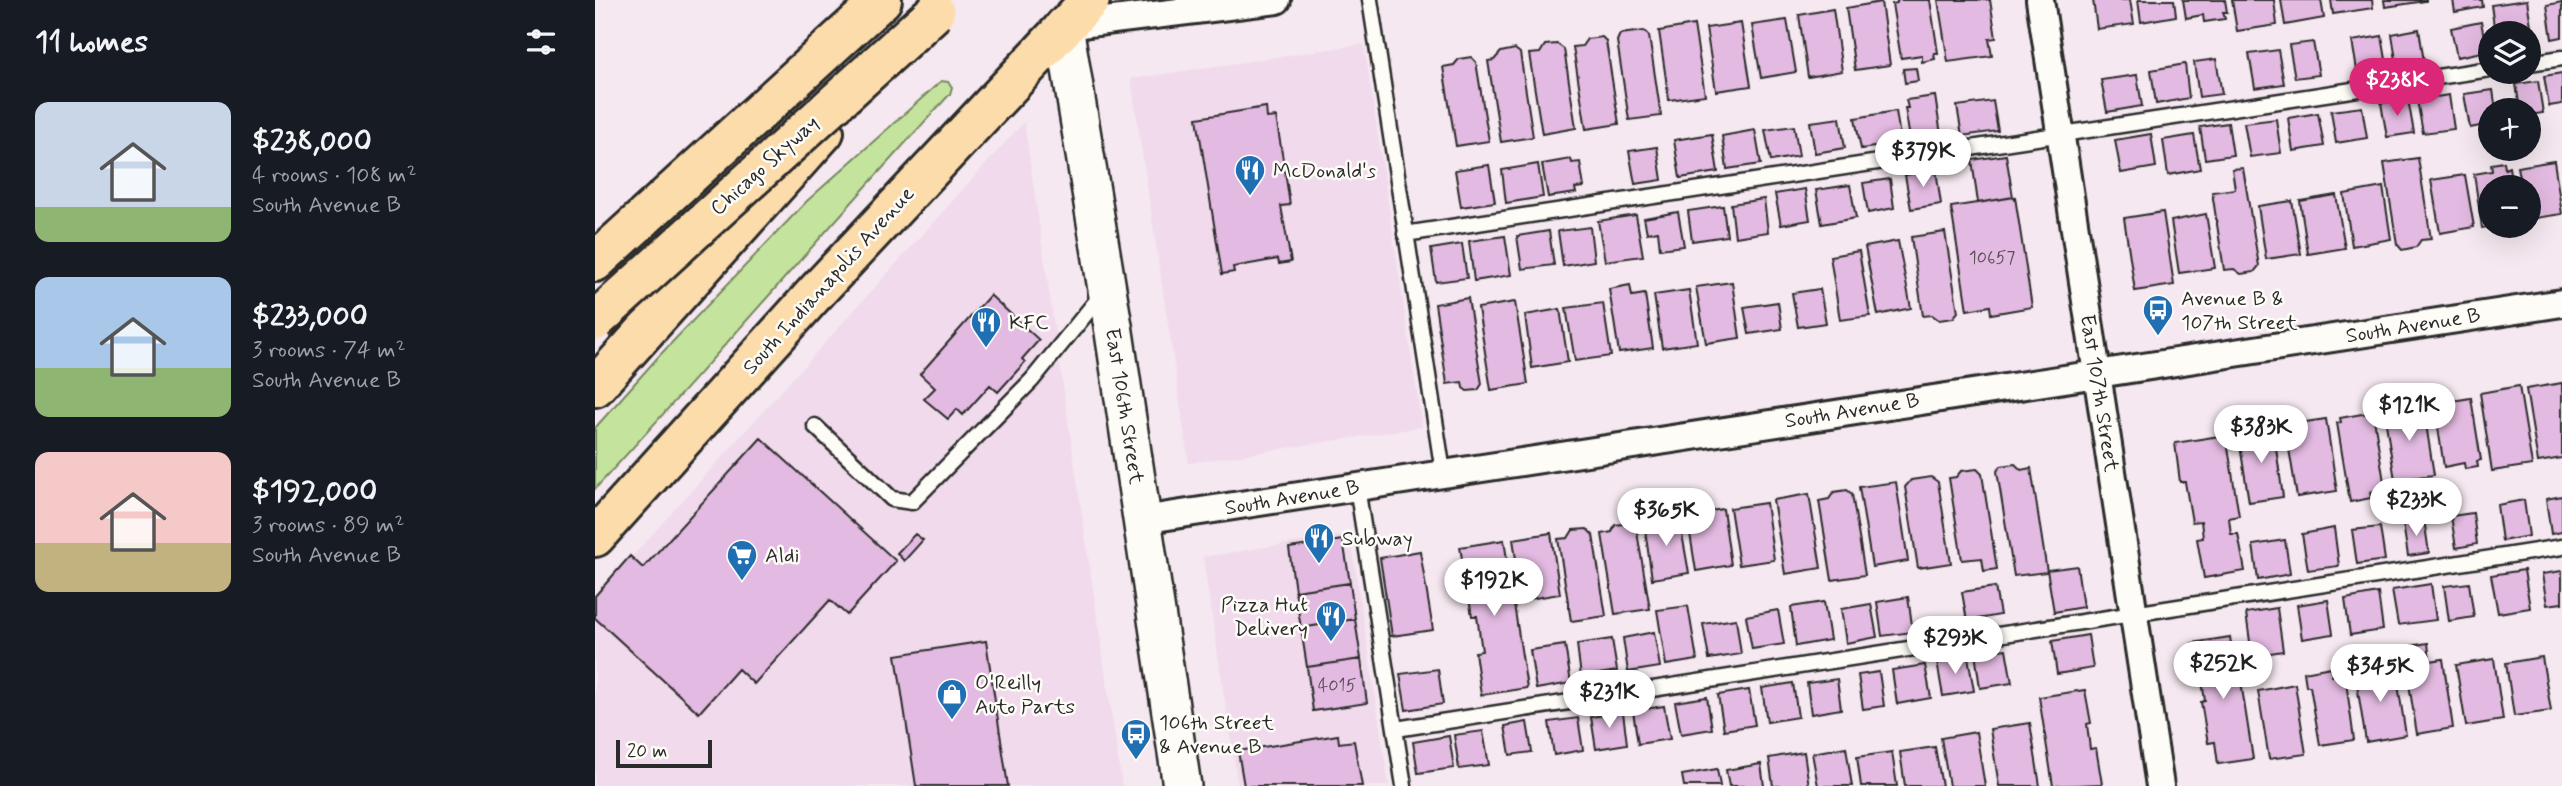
<!DOCTYPE html>
<meta charset="utf-8">
<style>
body{margin:0;font-family:Mynerve,sans-serif;background:#242831;color:#f1f3f6;height:100vh;display:flex;flex-direction:column;font-size:26px;white-space:nowrap}
*{box-sizing:border-box;margin:0}
p{font-size:23px;color:#9ea1a6}
.icon{flex:none;width:38px;height:38px;fill:none;stroke:currentColor;stroke-width:2;stroke-linecap:round;stroke-linejoin:round}
.map{position:relative;flex:1;overflow:hidden}
.side{display:flex;flex-direction:column;background:#171b24;width:595px}
.side>*{flex:none}
.tools{position:absolute;left:1883px;top:21px;display:grid;gap:14px}
.tools a{display:grid;place-items:center;width:63px;height:63px;border-radius:50%;background:#171b24;box-shadow:0 7px 28px #0002;font-size:35px}
.scale{position:absolute;left:21px;bottom:18px;width:96px;box-sizing:border-box;padding-left:7px;border:4px solid #2b2b2b;border-top:0;font-size:19px;line-height:24px;white-space:nowrap;color:#2b2b2b;-webkit-text-stroke:5px #fdfcf7;paint-order:stroke}
.price{position:absolute;translate:-50% -60px;padding:0 16px;border-radius:24px;background:#fff;color:#222;font-size:23px;line-height:46px;filter:drop-shadow(0 2px 4px #0008)}
.price::after{content:'';position:absolute;left:50%;top:42px;width:21px;height:16px;margin-left:-10px;background:inherit;clip-path:polygon(0 0,100% 0,50% 100%)}
.price.selected{background:#db2777;color:#fff}
ul{padding:0;list-style:none}
li{display:flex;align-items:center;gap:21px;height:175px;padding:0 35px}
li span{display:grid;place-items:center;flex:none;width:196px;height:140px;border-radius:14px;color:#555}
li>.icon{margin-inline-start:auto}
span .icon{width:84px;height:84px;fill:#fffc;stroke-width:1}
li b{font-size:30px}
h2{display:flex;justify-content:space-between;align-items:center;height:84px;padding:0 35px;font-size:30px}
main{display:flex;flex:1;min-height:0}
.map>svg:first-child{display:block}
.built{fill:#f0daec}
.green{fill:#c4e49d;stroke:#788864;stroke-width:2}
.building{fill:#e3bae1;stroke:#2b2b2b;stroke-width:2}
.lines{fill:none;stroke-linecap:round;stroke-linejoin:round}
.service-casing{stroke:#2b2b2b;stroke-width:19}
.minor-casing{stroke:#2b2b2b;stroke-width:32}
.secondary-casing{stroke:#2b2b2b;stroke-width:42}
.primary-casing{stroke:#2b2b2b;stroke-width:44}
.motorway-casing{stroke:#2b2b2b;stroke-width:44}
.service{stroke:#fdfcf7;stroke-width:14}
.minor{stroke:#fdfcf7;stroke-width:26}
.secondary{stroke:#fdfcf7;stroke-width:37}
.primary{stroke:#fddcac;stroke-width:38}
.motorway{stroke:#fddcac;stroke-width:38}
.motorway-bridge-casing{stroke:#2b2b2b;stroke-width:44;stroke-linecap:butt}
.motorway-bridge{stroke:#fddcac;stroke-width:38}
.labels{text-anchor:middle;stroke-width:5;stroke-linejoin:round;paint-order:stroke}
.number-label{font-size:18px;fill:#594f58}
.street-label{font-size:21px;fill:#2b2b2b;stroke:#fdfcf7}
.poi-label{font-size:21px;fill:#2b2b2b;stroke:#fdfcf7;text-anchor:start}
</style>
<main>
<section class="side">
<h2>11 homes<svg class="icon" aria-label="filters" viewBox="0 0 24 24"><path d="M4 7h16M4 17h16"/><circle cx="9" cy="7" r="2"/><circle cx="15" cy="17" r="2"/></svg></h2>
<ul>
<li><span style="background:linear-gradient(#c9d6e8 75%,#8fb573 0)"><svg class="icon" aria-label="home" viewBox="0 0 24 24"><path d="M3 11l9-7 9 7M6 9v11h12V9"/></svg></span><div><b>$238,000</b><p>4 rooms · 108 m²</p><p>South Avenue B</p></div></li>
<li><span style="background:linear-gradient(#a9c7e8 65%,#8fb573 0)"><svg class="icon" aria-label="home" viewBox="0 0 24 24"><path d="M3 11l9-7 9 7M6 9v11h12V9"/></svg></span><div><b>$233,000</b><p>3 rooms · 74 m²</p><p>South Avenue B</p></div></li>
<li><span style="background:linear-gradient(#f6c9c9 65%,#c2b280 0)"><svg class="icon" aria-label="home" viewBox="0 0 24 24"><path d="M3 11l9-7 9 7M6 9v11h12V9"/></svg></span><div><b>$192,000</b><p>3 rooms · 89 m²</p><p>South Avenue B</p></div></li>
</ul>
</section>
<div class="map">
<svg width="1967" height="786" viewBox="0 0 1967 786">
<rect width="100%" height="100%" fill="#f5e8f0"/>
<filter id="ink" filterUnits="userSpaceOnUse"><feTurbulence type="fractalNoise" baseFrequency=".0143" numOctaves="2"/><feDisplacementMap in="SourceGraphic" scale="14" xChannelSelector="R" yChannelSelector="G"/><feConvolveMatrix kernelMatrix="1 2 1 2 8 2 1 2 1" color-interpolation-filters="sRGB"/></filter>
<g filter="url(#ink)">
<path class="built" d="M769 44 827 427 594 463 536 79Z
M429 122 527 786H0V598Z
M755 534 794 786H643L608 557Z"/>
<path class="green" d="M346 81 353 82 357 87 355 94C235 224 120 359 0 489V428L64 356 212 201Z"/>
<path class="building" d="M1302 0H1335L1343 53H1339L1340 59 1327 62V55L1306 58 1297 4 1302 3Z
M1343 0H1395L1401 38 1394 39 1397 56 1353 62Z
M1498 0H1535L1539 24 1502 29Z
M1543 0H1579L1581 16 1546 22Z
M1588 0H1630L1632 12H1628L1630 19 1609 22 1608 15 1591 18Z
M1637 0H1679L1682 25 1642 31Z
M1686 0H1726L1729 18 1690 25Z
M1736 0H1777L1778 8 1738 14Z
M1789 0H1831V1L1790 7Z
M1858 0H1887L1888 7 1860 12Z
M1932 0 1939 45 1934 46V33H1900L1896 5Z
M1286 2 1295 65 1260 70 1251 8Z
M1967 2V37L1957 39 1952 5Z
M1238 9 1247 71 1213 77 1204 15Z
M1192 20 1201 72 1166 78 1157 25Z
M1886 22 1892 51 1862 57 1856 28Z
M1146 23 1156 86 1121 91 1111 28Z
M1099 25 1110 95 1074 100 1064 31Z
M1824 29 1829 62 1802 67 1797 34Z
M1049 31 1054 36 1066 116 1034 120 1022 41 1025 34Z
M1787 36 1793 71 1763 76 1757 41Z
M1007 37 1011 41 1024 124 991 129 978 47 987 46 992 39Z
M1718 42 1724 75 1700 78 1694 45Z
M962 44 969 49 981 128 947 134 934 54 945 53 950 45Z
M920 49 925 53 938 137 906 142 893 61 899 60 906 52Z
M1683 50 1689 84 1660 88 1654 54Z
M876 57 881 62 894 141 861 146 848 67 859 65 864 59Z
M1621 59 1627 94 1604 97 1599 62Z
M1590 64 1594 98 1561 104 1556 70Z
M1321 68 1323 81 1310 83 1308 69Z
M1967 73V104L1954 106 1949 76Z
M1542 75 1547 106 1512 112 1506 80Z
M1943 81 1948 113 1934 115V110H1925L1921 84Z
M1898 90 1901 110H1895V124L1875 128 1869 94Z
M1854 95 1859 129 1828 133 1822 100Z
M1340 96 1346 135 1315 139 1310 108H1313L1311 100Z
M1813 99 1819 133 1792 137 1786 103Z
M1398 101 1403 131 1367 136 1362 106Z
M671 107 672 118 681 117 691 178 695 205 686 206 696 262 684 264 683 259 638 267 639 272 627 274 602 118Z
M1767 107 1772 138 1741 143 1736 111Z
M1301 111 1306 143 1266 149 1260 118Z
M1723 113 1729 146 1698 151 1693 118Z
M1245 118 1250 148 1220 153 1215 122Z
M1681 119 1686 153 1655 157 1649 123Z
M1633 123 1638 155 1610 159 1605 127Z
M1199 126 1204 156 1176 161 1170 130Z
M1160 130 1166 164 1132 169 1127 136Z
M1117 134 1123 172 1085 178 1079 140Z
M1556 134 1561 167 1526 173 1520 140Z
M1599 135 1605 169 1573 175 1568 140Z
M1062 147 1067 180 1040 184 1034 151Z
M1411 155 1418 197 1383 203 1377 160Z
M1823 158 1836 239 1826 240 1821 247 1807 250 1802 244 1789 163Z
M976 159 977 163 985 162 989 187 980 188 981 193 953 197 947 164Z
M1959 161 1967 214 1934 219V187H1926L1922 167Z
M1909 162 1910 169 1914 167 1917 187H1895V226H1903L1887 228 1879 174 1897 171 1896 164Z
M943 164 948 197 911 203 907 170Z
M894 165 900 202 866 207 860 170Z
M1648 168 1664 266 1659 272 1646 274 1639 269 1629 270 1617 192 1640 189 1637 169Z
M1341 170 1346 204 1316 209 1310 175Z
M1870 175 1879 227 1845 233 1836 180Z
M1295 179 1299 208 1273 213 1268 183Z
M1255 185 1261 218 1227 224 1221 190Z
M1788 187 1796 239 1757 246 1749 194Z
M1210 189 1215 220 1186 225 1180 194Z
M1741 195 1750 248 1713 254 1705 201Z
M1420 197 1437 307 1396 314 1395 306 1372 310 1356 207Z
M1169 199 1173 232 1140 237 1136 204Z
M1697 201 1706 254 1671 259 1663 206Z
M1128 206 1132 236 1097 241 1093 211Z
M1083 212 1089 246 1065 249 1063 231 1052 233 1049 218Z
M1568 212 1579 285 1540 291 1529 218Z
M1611 214 1620 268 1584 273 1576 221Z
M1041 215 1048 256 1010 261 1003 221Z
M995 227 999 261 968 266 963 231Z
M954 231 959 265 927 269 922 236Z
M1350 232 1363 312 1358 318 1344 320 1337 315 1328 316 1316 237Z
M910 236 916 275 879 281 874 241Z
M1303 241 1316 308 1283 315 1270 247Z
M867 244 872 278 841 282 836 249Z
M1264 251 1275 316 1245 320 1235 256Z
M1137 282 1145 338 1111 343 1101 287Z
M1035 285 1037 296 1050 294 1058 348 1024 353 1014 289Z
M1225 289 1231 323 1203 327 1197 293Z
M1094 290 1102 343 1067 348 1059 295Z
M395 295 444 340 427 359 430 362 403 392 395 385 368 415 362 409 353 419 329 399 340 388 325 374Z
M873 298 887 384 883 390 872 391 868 388 867 382 852 384 840 304Z
M920 302 933 384 896 390 883 308Z
M1183 302 1187 329 1154 334 1149 307Z
M1008 303 1016 356 980 361 971 308Z
M965 309 973 362 937 368 930 315Z
M1967 383V458L1943 462 1931 389Z
M1924 386 1937 465 1897 471 1885 393Z
M1876 398 1886 460 1882 461 1883 467 1870 469 1869 463 1849 467 1840 408H1845L1844 403Z
M1828 405 1839 475 1800 480 1789 411Z
M1778 412 1789 482 1786 483 1787 489 1775 492 1776 498 1755 502 1742 423 1746 422 1745 418Z
M1731 419 1742 491 1702 497 1690 425Z
M1678 427 1688 497 1654 502 1643 433Z
M1631 435 1644 516 1634 518 1636 534H1643L1650 571 1609 578 1602 539 1608 538 1606 521 1597 522 1590 482H1585L1580 443Z
M166 438 301 561 252 615 235 600 159 684 143 669 104 713 0 618V596L35 556 48 568Z
M1420 464 1426 470 1436 468 1452 572 1419 576 1402 471 1406 466Z
M1382 469 1387 474 1402 569 1389 571 1387 558 1367 560 1354 478 1361 477 1366 471Z
M1336 477 1343 482 1356 563 1323 568 1310 487 1316 480Z
M1301 482 1313 561 1277 567 1264 487Z
M1252 490 1257 494 1270 575 1237 580 1224 501 1234 499 1239 492Z
M1214 494 1226 568 1190 574 1178 500Z
M1967 496V532L1956 534 1951 499Z
M1929 500 1934 536 1907 541 1902 505Z
M1171 503 1179 560 1144 565 1135 508Z
M1128 509 1136 565 1101 571 1092 515Z
M1878 513 1882 544 1861 548 1856 516Z
M1084 517 1094 573 1057 579 1049 522Z
M1829 519 1834 553 1813 556 1808 523Z
M1036 523 1041 526 1055 609 1020 614 1007 534 1017 532 1020 525Z
M1785 527 1790 560 1762 564 1757 530Z
M1739 528 1744 566 1713 570 1707 534Z
M992 529 998 535 1011 616 976 621 963 539 973 538 978 530Z
M956 533 965 594 927 600 918 539Z
M320 534 328 540 309 561 302 553Z
M748 540 755 583 700 591 694 548Z
M909 540 932 688 886 695 880 652 887 651 882 616H877L865 547Z
M1690 540 1695 574 1663 580 1658 545Z
M825 551 838 630 797 636 785 558Z
M1482 566 1488 607 1459 612 1452 570Z
M1929 570 1935 608 1903 613 1896 575Z
M1967 571V603L1952 605 1947 574Z
M755 583 760 619 706 628 700 591Z
M1874 583 1879 617 1854 621 1849 586Z
M1836 584 1841 620 1803 625 1797 590Z
M1400 587 1405 615 1372 621 1367 592Z
M1783 593 1788 630 1755 635 1750 599Z
M1313 597 1318 632 1287 636 1282 602Z
M1733 600 1738 634 1707 639 1702 605Z
M1229 602 1235 640 1201 646 1196 607Z
M1276 604 1282 637 1251 643 1246 609Z
M1093 606 1102 660 1071 665 1062 610Z
M1682 608 1688 651 1657 656 1651 613Z
M1183 610 1189 644 1157 649 1151 616Z
M760 619 766 659 712 667 706 628Z
M1141 619 1146 654 1114 659 1108 624Z
M1059 632 1065 667 1033 672 1028 638Z
M1493 635 1498 668 1462 674 1457 641Z
M1635 637 1640 670 1644 669 1658 759 1623 764 1620 742 1613 743 1606 702 1610 701 1606 675 1603 676 1597 643Z
M1017 639 1022 671 986 677 982 644Z
M391 641 413 786H321L301 655Z
M1833 643 1835 661 1848 659 1858 728 1822 734 1808 647Z
M970 645 976 683 941 689 935 650Z
M1411 649 1417 683 1385 688 1380 653Z
M1373 657 1379 691 1348 696 1342 662Z
M1947 657 1956 711 1919 716 1911 663Z
M766 659 772 703 718 711 712 667Z
M1899 659 1908 720 1871 726 1861 665Z
M1330 665 1336 698 1302 704 1297 670Z
M1800 666 1811 735 1771 742 1760 672Z
M1736 667 1737 676 1746 675 1747 682 1751 681 1759 740 1725 745 1715 686H1711L1709 672Z
M843 669 848 704 811 710 805 674Z
M1284 672 1289 706 1268 709 1263 675Z
M1242 679 1246 709 1216 714 1212 683Z
M1198 683 1203 717 1172 722 1167 688Z
M1700 684 1711 754 1674 759 1663 691Z
M1154 690 1160 725 1129 730 1123 695Z
M1490 690 1496 723 1492 724 1495 749 1501 748 1507 784 1458 786 1444 697Z
M1112 697 1117 729 1086 734 1080 702Z
M1069 706 1075 739 1043 744 1038 711Z
M1028 712 1032 744 1001 749 996 717Z
M983 718 988 750 959 755 954 722Z
M932 722 937 752 915 755 910 726Z
M1435 723 1445 786H1404L1395 729Z
M888 731 894 765 864 769 859 735Z
M1381 732 1390 786H1354L1346 738Z
M743 735 744 743 759 741 767 786H649L643 751Z
M854 736 859 768 823 773 818 742Z
M1251 747 1257 786H1223L1217 753Z
M1340 747 1347 786H1310L1305 752Z
M1209 752 1214 786H1178L1174 758Z
M1297 752 1302 786H1266L1262 757Z
M1166 764 1169 786H1134L1131 770Z
M1122 769 1125 786H1089L1087 775Z"/>
<g class="lines">
<g class="service-casing">
<path id="service" d="M775 0 848 472
M1934 63 1967 58
M810 234 1895 69
M220 426 297 499 317 502 437 380 507 294
M762 487 809 786
M801 729 1967 547"/>
</g>
<g class="minor-casing">
<path id="minor" d="M1445 0 1565 786
M469 26 682 0
M547 520 1967 303"/>
</g>
<g class="secondary-casing">
<path id="secondary" d="M469 26 519 332 587 786"/>
</g>
<g class="primary-casing">
<path id="primary" d="M0 387 229 132
M0 537 222 291 495 0"/>
</g>
<g class="motorway-casing">
<path id="motorway" d="M0 262 287 0"/>
</g>
<use href="#service" class="service"/>
<use href="#minor" class="minor"/>
<use href="#secondary" class="secondary"/>
<use href="#primary" class="primary"/>
<use href="#motorway" class="motorway"/>
<g class="motorway-bridge-casing">
<path id="motorway-bridge" d="M0 321 340 12"/>
</g>
<use href="#motorway-bridge" class="motorway-bridge"/>
</g>
</g>
<defs>
<g id="restaurant-pin" transform="scale(1.575)"><path d="M0 17L-7.5 6A9.5 9.5 0 1 1 7.5 6Z" fill="#1f6fb2" stroke="#fdfcf7"/><path d="M-5-6h1v4h1v-4h1v4h1v-4h1v5L-1.5 .5V6h-2V.5L-5-1ZM5-6V6H3V1.5H1.5Q1.5-4 5-6Z" fill="#fff"/></g>
<g id="bus-pin" transform="scale(1.575)"><path d="M0 17L-7.5 6A9.5 9.5 0 1 1 7.5 6Z" fill="#1f6fb2" stroke="#fdfcf7"/><path d="M-5-6H5V4H4V6H2V4H-2V6H-4V4H-5ZM-3.5-4V0h7V-4ZM-3.5 1.2v1.5H-2V1.2ZM2 1.2v1.5H3.5V1.2Z" fill="#fff"/></g>
<g id="supermarket-pin" transform="scale(1.575)"><path d="M0 17L-7.5 6A9.5 9.5 0 1 1 7.5 6Z" fill="#1f6fb2" stroke="#fdfcf7"/><path d="M-6-5.5h2.5l.6 2H6L4.5 2H-2.5L-4.4-4H-6ZM-1.5 3.2a1.3 1.3 0 1 0 .1 0ZM3 3.2a1.3 1.3 0 1 0 .1 0Z" fill="#fff"/></g>
<g id="shop-pin" transform="scale(1.575)"><path d="M0 17L-7.5 6A9.5 9.5 0 1 1 7.5 6Z" fill="#1f6fb2" stroke="#fdfcf7"/><path d="M-5-2.5h2.3a2.7 3.5 0 0 1 5.4 0H5L5.5 6h-11ZM-1.5-2.5h3a1.5 2.3 0 0 0-3 0Z" fill="#fff"/></g>
</defs>
<g fill-rule="evenodd">
<use href="#restaurant-pin" x="655" y="170"/>
<use href="#bus-pin" x="1563" y="310"/>
<use href="#restaurant-pin" x="391" y="322"/>
<use href="#restaurant-pin" x="724" y="538"/>
<use href="#supermarket-pin" x="147" y="555"/>
<use href="#restaurant-pin" x="736" y="616"/>
<use href="#shop-pin" x="357" y="694"/>
<use href="#bus-pin" x="541" y="734"/>
</g>
<g class="labels">
<g class="number-label">
<text x="1397" y="263">10657</text>
<text x="742" y="691">4015</text>
</g>
<g class="street-label">
<text transform="translate(169 165) rotate(-42)" y="7">Chicago Skyway</text>
<text transform="translate(233 280) rotate(-48)" y="7">South Indianapolis Avenue</text>
<text transform="translate(1818 325) rotate(-9)" y="7">South Avenue B</text>
<text transform="translate(1505 393) rotate(81)" y="7">East 107th Street</text>
<text transform="translate(530 406) rotate(81)" y="7">East 106th Street</text>
<text transform="translate(1257 410) rotate(-9)" y="7">South Avenue B</text>
<text transform="translate(697 497) rotate(-9)" y="7">South Avenue B</text>
</g>
<g class="poi-label">
<text x="678" y="177">McDonald's</text>
<text x="1586" y="305">Avenue B &amp;<tspan x="1586" dy="24">107th Street</tspan></text>
<text x="414" y="329">KFC</text>
<text x="747" y="545">Subway</text>
<text x="170" y="562">Aldi</text>
<text x="713" y="611" text-anchor="end">Pizza Hut<tspan x="713" dy="24">Delivery</tspan></text>
<text x="380" y="689">O'Reilly<tspan x="380" dy="24">Auto Parts</tspan></text>
<text x="564" y="729">106th Street<tspan x="564" dy="24">&amp; Avenue B</tspan></text>
</g>
</g>
</svg>
<div class="tools">
<a><svg class="icon" aria-label="layers" viewBox="0 0 24 24"><path d="M12 4l9 5-9 5-9-5zM3 14l9 5 9-5"/></svg></a>
<a>+</a>
<a>−</a>
</div>
<div class="scale">20 m</div>
<b class="price selected" style="left:1802px;top:118px">$238K</b>
<b class="price" style="left:1328px;top:189px">$379K</b>
<b class="price" style="left:1814px;top:443px">$121K</b>
<b class="price" style="left:1666px;top:465px">$383K</b>
<b class="price" style="left:1821px;top:538px">$233K</b>
<b class="price" style="left:1071px;top:548px">$365K</b>
<b class="price" style="left:899px;top:618px">$192K</b>
<b class="price" style="left:1360px;top:676px">$293K</b>
<b class="price" style="left:1628px;top:701px">$252K</b>
<b class="price" style="left:1785px;top:704px">$345K</b>
<b class="price" style="left:1014px;top:730px">$231K</b>
</div>
</main>
